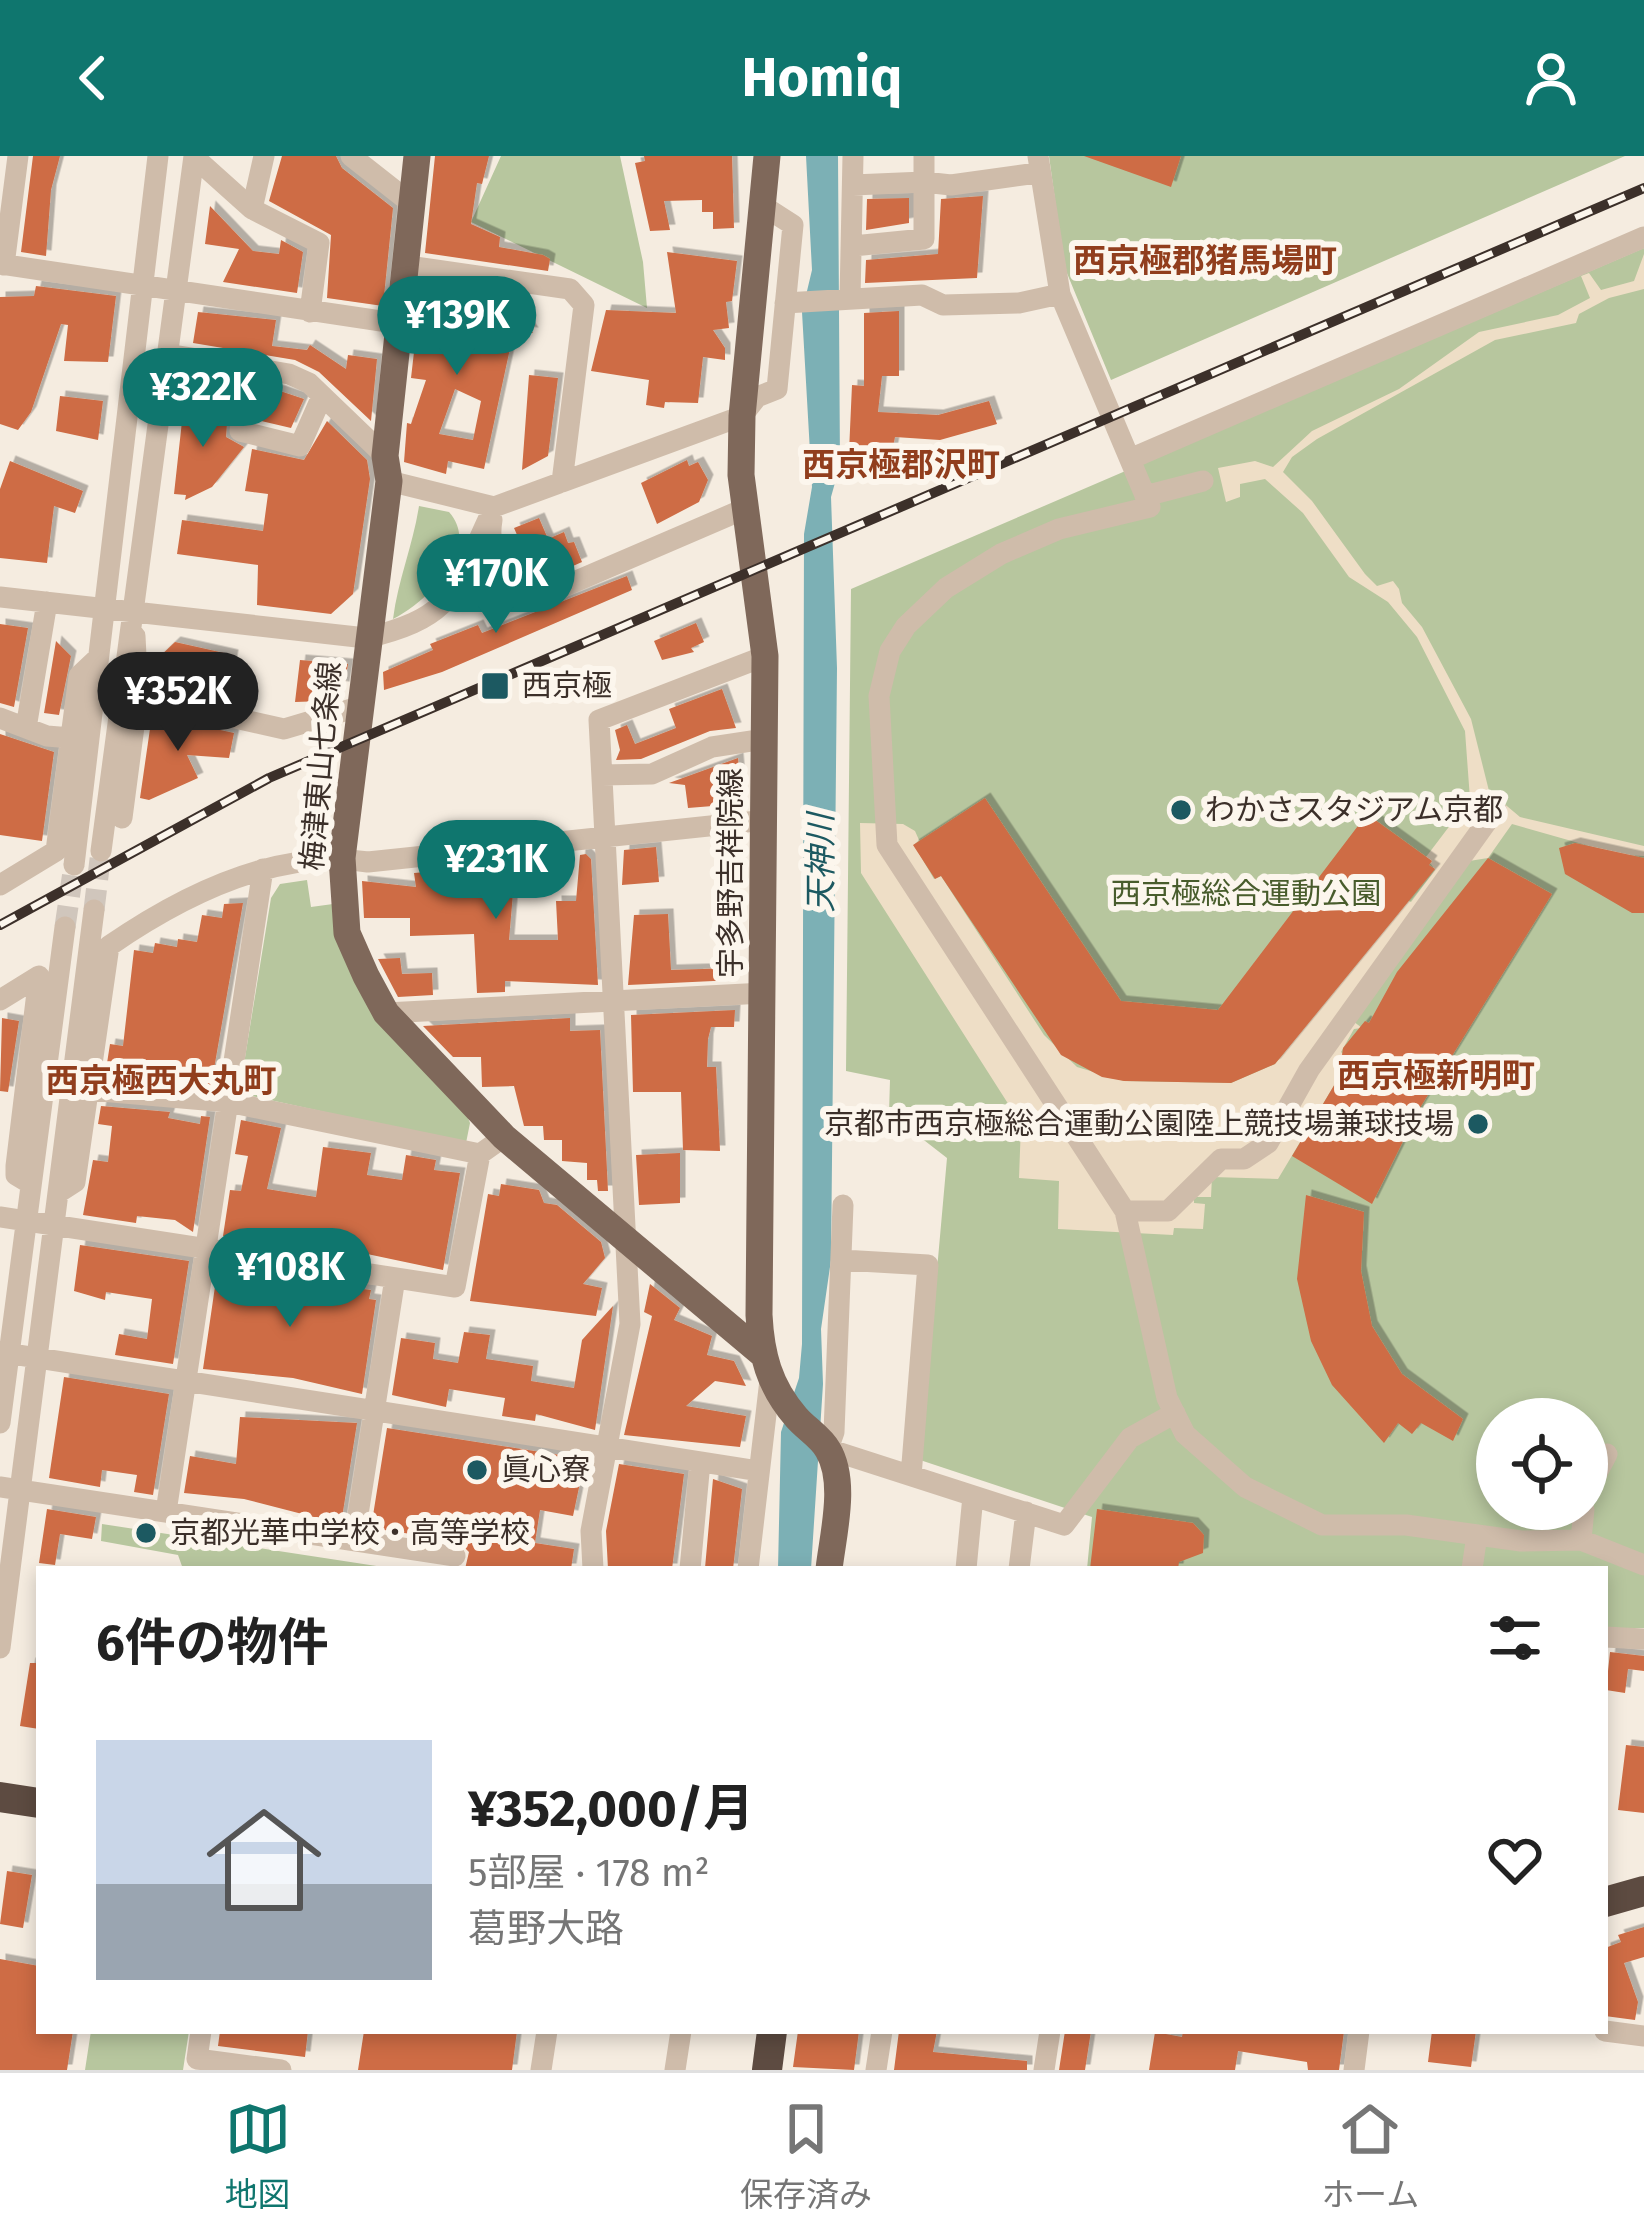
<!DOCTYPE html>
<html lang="ja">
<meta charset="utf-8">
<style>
body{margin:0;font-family:"Fira Sans","Noto Sans JP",sans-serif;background:#f6f6f6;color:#222;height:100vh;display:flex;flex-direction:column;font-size:45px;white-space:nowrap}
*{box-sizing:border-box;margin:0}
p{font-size:39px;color:#767676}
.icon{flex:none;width:66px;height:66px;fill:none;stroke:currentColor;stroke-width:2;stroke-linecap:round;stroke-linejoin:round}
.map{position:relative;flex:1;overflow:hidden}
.sheet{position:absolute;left:36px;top:1410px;width:1572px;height:468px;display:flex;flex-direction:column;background:#fff;border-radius:0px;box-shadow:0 6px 18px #0003}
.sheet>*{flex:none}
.controls{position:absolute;left:1476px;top:1242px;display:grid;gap:24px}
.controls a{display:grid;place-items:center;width:132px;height:132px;border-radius:50%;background:#fff;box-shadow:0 6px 18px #0003;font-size:60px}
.price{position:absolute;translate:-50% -102px;padding:0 27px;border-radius:42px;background:#0f766e;color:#fff;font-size:39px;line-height:78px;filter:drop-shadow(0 3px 6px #0008)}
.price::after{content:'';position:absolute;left:50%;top:72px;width:36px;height:27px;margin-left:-18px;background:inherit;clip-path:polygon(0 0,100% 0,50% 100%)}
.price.on{background:#222;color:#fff}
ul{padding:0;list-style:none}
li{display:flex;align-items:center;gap:36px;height:300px;padding:0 60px}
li+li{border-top:3px solid #e0e0e0}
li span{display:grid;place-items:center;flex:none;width:336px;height:240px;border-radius:0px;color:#555}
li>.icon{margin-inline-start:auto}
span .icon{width:144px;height:144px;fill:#fffc;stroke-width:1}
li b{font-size:51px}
h2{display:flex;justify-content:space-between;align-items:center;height:144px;padding:0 60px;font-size:51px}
header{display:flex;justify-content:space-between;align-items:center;height:156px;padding:0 60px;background:#0f766e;color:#fff;font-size:54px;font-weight:700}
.tabs{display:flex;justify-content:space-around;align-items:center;height:168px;border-top:3px solid #e0e0e0;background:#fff;font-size:33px;color:#767676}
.tabs a{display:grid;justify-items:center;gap:6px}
.tabs .on{color:#0f766e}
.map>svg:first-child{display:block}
.green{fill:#b7c69e;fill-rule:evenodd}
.plaza{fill:#eedec6}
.water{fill:#7cb0b5}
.building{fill:#ce6c44;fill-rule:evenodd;filter:url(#shadow)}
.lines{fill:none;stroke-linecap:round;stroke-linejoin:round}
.minor-tunnel{stroke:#d0c6bc;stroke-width:21;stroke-dasharray:21 10;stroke-linecap:butt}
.minor{stroke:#cfbcaa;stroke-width:21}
.major{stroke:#7f685a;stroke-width:27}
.highway{stroke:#5d4b41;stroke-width:30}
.rail-casing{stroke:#3c302a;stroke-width:10}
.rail{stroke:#fcf6ed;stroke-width:6;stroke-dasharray:18;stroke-linecap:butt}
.poi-dot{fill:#1c5961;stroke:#fcf6ed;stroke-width:4.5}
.labels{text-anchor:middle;stroke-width:12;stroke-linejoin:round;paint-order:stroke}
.poi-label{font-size:30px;fill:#3c302a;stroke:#fcf6ed;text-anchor:start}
.street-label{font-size:30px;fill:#3c302a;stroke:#fcf6ed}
.park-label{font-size:30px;fill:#485c2c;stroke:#fcf6ed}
.neighbourhood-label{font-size:33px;font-weight:bold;fill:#913e1d;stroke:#fcf6ed}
.water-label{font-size:33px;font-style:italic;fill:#1c5961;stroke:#fcf6ed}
</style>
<header><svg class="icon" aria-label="back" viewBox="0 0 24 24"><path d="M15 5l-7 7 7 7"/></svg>Homiq<svg class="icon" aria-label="person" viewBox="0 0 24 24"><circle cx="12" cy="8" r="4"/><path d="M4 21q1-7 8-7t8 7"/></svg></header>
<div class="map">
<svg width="1644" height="1914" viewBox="0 0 1644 1914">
<defs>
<filter id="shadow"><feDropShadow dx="5.5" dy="-5.5" stdDeviation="0" flood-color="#0004"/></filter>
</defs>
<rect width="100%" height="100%" fill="#f5ece0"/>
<path class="green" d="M501 0H620L643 106 647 152 471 66Z
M1049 0H1625L1111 224 1064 110Z
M1644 92V1472H1605V1413H1087L1092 1361 920 1304 947 1002 889 957 890 924 846 915 851 433ZM1497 1263H1587V1353H1497Z
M419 350 449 356C483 394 425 447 393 463 398 424 413 389 419 350Z
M307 724 311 751 333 748 345 794 463 949 470 967 466 987 247 939 240 932 271 742 280 728Z
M102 1368 396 1413H183L178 1399 101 1385Z
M91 1875H189L183 1914H85Z"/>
<path class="plaza" d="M1644 98V133L1609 142 1579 158 1576 167 1495 184 1317 283 1292 301 1283 316 1312 345 1365 418 1377 430 1393 425 1399 433 1402 447 1422 471 1471 563 1489 635 1520 661 1644 690V700L1621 699 1512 668 1488 702 1463 706 1349 862 1362 872 1354 873 1341 896 1345 900 1339 921 1278 1023 1212 1021 1211 1041H1194V1047L1205 1048 1203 1073 1174 1072 1173 1079 1058 1073 1059 1025 1019 1022 1021 968 861 717 860 667 903 668 915 675 919 684 914 689 934 723 941 720 1044 879 1077 911 1124 925 1231 927 1275 908 1405 743 1411 746 1435 714 1426 701 1470 643 1465 575 1417 481 1388 446 1349 421 1303 357 1265 323 1240 328V341L1226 346 1218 312 1255 305 1273 311 1312 275 1399 233 1479 176 1558 159 1590 142 1581 120 1589 117 1601 134 1634 125Z"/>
<path class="water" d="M806 0H838L840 309 831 341 837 512 831 1104 821 1173 823 1228 811 1413H778L781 1276 799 1222 802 1188 804 378 812 331 802 156 812 114Z"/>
<path class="building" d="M33 0H60L51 34 46 100 21 96Z
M282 0H336L342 12 393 52 383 150 327 142 331 79 269 45Z
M435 0H489L482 28 477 27 471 68 500 81 499 91 543 99 550 103 548 115 425 97Z
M644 0H732L734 72 713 73V56H702V44L664 45 670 74 650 75 635 7 645 5Z
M1084 0H1181L1171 31Z
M983 40 977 122 865 127 866 104 938 98 941 43Z
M909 42V67L866 74 867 43Z
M210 50 253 95 279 98 281 84 303 96 297 137 223 126 239 93 205 88Z
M667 96 737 105 732 145 726 146 729 172 713 174 725 192V204L703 201 698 247 665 246 664 252 646 249 649 224 591 215 606 154 676 157Z
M422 127 482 136 475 151 504 164 512 147 533 177 514 174 484 313 448 305 446 318 404 306 407 267 411 268 426 224 411 222ZM455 233 481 245 473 284 439 278Z
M36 130 116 140 108 206 64 205 68 169 61 168 31 256 18 274 0 268V141L34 140Z
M899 155V220H882L878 256 938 259 989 245 997 268 940 284 895 281 890 306 878 304 876 322 848 318 852 229 864 230V157Z
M198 156 276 164 272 190 307 194 310 189 346 213 348 199 377 203 371 265 319 216 295 204 193 187Z
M529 219 558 222 548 300 522 314Z
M262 229 304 243 291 272 257 264Z
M60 240 103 245 98 284 56 275Z
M184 247 228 254 226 281 244 291 212 331 185 344 186 339 174 338Z
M327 265 367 304 370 323 353 438 331 458 257 449 258 409 177 398 182 364 263 375 268 338 245 335 252 293 304 304Z
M687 304 689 310 698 306 708 324 699 346 657 368 641 327Z
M10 305 83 335 75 357 54 350 47 407 0 402V333Z
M539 362 548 383 564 376 568 387 574 386 582 406 548 421 526 422 510 384 518 381 514 372Z
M627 420 632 434 442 516 384 534 383 516 433 494 430 488 478 469 482 477Z
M696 467 704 486 691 492 694 496 662 504 654 485Z
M0 468 28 472 14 551 0 547Z
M56 485 71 500 59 559 44 557Z
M175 486 233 499 225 544 152 528 153 507Z
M300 504 348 508 344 531 327 528 324 545 295 546Z
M722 533 736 572 710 575 641 603 616 604 620 594 615 574 627 569 635 588 648 583 676 572 669 553Z
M152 559 234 577 229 602 187 599 198 622 149 644 140 642Z
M0 578 54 596 42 685 0 679Z
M738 602 741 636 725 649 688 652 685 629 669 627Z
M985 642 1121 845 1218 854 1367 658 1432 705 1429 709 1435 713 1275 908 1231 927 1124 925 1102 921 1061 899 941 720 935 723 913 689Z
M1575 687 1644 702V757H1632L1565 718 1559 692Z
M656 691 659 726 622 729 624 694Z
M586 698 591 703 598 829 505 825V836L477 837 474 778 410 780V762H364L362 725 416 731 414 717 532 707 534 734 513 737 509 784H558L556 745H576L580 699Z
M1488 702 1552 738 1418 955 1372 1048 1292 1000 1339 921 1343 892 1365 865 1369 867 1397 816Z
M243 747 211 930 188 926 189 919 143 911 141 923 105 920 110 888 123 890 134 794 153 797 155 787 177 791 178 783 197 786 202 759 222 762 224 748Z
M668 758 671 814 735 812V824L628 829 634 759Z
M400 802 402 818 432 817 433 839 398 841 378 803Z
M735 854 734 871H711L708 883 707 911H716L720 995 683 994 681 936H633L631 859Z
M2 862 19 865 8 936 0 935Z
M570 862V875L600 874 608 1035H598L597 1024H587V1007L562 1005V984H544L543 970H524L514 930 482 931 481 901H453L423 870Z
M101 950 170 956 168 962 200 968 201 960 210 961 193 1076 175 1064 137 1060 136 1067 83 1059 93 1004 108 1006 112 970 98 968Z
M241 964 281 972 267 1033 316 1041 323 991 371 997 367 1019 402 1024 406 999 436 1004 434 1014 460 1017 443 1114 334 1091 223 1080 230 1034 241 1035 248 1000 235 998Z
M680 997V1047L639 1049 636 999Z
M501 1028 539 1034 544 1047 557 1049 601 1086 605 1102 583 1128 602 1132 596 1160 470 1145 488 1038 499 1040Z
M1306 1039 1364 1056 1361 1115 1372 1170 1402 1218 1463 1263 1453 1285 1421 1267 1412 1278 1398 1267 1384 1287 1332 1229 1311 1185 1297 1123Z
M80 1089 189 1105 173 1208 115 1199 119 1178 147 1183 152 1143 106 1136 105 1144 74 1135Z
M218 1110 262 1121 371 1134 369 1143 376 1144 362 1238 293 1222 203 1213Z
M650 1128 680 1152 674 1164 712 1180 707 1199 734 1205 746 1230 715 1225 686 1250 746 1260 740 1291 624 1279 652 1160 644 1156Z
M613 1150 595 1274 536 1258 535 1265 502 1260 505 1242 449 1233 446 1251 392 1239 401 1182 435 1187 433 1203 458 1207 464 1176 490 1179 486 1203 533 1210 531 1225 574 1232 582 1184Z
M64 1221 169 1238 153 1339 134 1336 137 1319 102 1314 100 1331 49 1322Z
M240 1261 357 1267 341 1368 244 1343 184 1337 190 1300 236 1308Z
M387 1272 585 1303 573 1360 540 1354 535 1387 574 1393 571 1413H465L469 1396 458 1385 371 1372Z
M619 1308 684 1318 672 1413H608L606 1375Z
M713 1323 742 1333 733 1413 705 1412Z
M47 1353 96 1361 92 1383 60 1378 55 1409 39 1407Z
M1097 1353 1193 1367 1204 1379 1203 1397 1179 1406 1178 1413H1090Z
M1610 1496 1644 1500V1515L1628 1513 1625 1537 1606 1534Z
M30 1507H39V1573L20 1570Z
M1626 1589 1644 1591V1657L1618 1654Z
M7 1715 32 1719 23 1772 0 1768Z
M1644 1771V1801L1624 1807 1638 1846 1635 1864 1605 1860V1792L1621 1786 1618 1779Z
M0 1803 39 1810V1875H73L67 1914H0Z
M220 1875H308L305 1901 218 1890Z
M364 1875H517L512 1914H358Z
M798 1875H859L854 1914 793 1911Z
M899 1875H937L933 1896 1027 1905V1914H894Z
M1065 1875H1091L1085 1914H1059Z
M1183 1875H1344L1339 1914H1308L1307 1906 1238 1895 1235 1914H1149L1155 1876 1182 1881Z
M1432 1875H1476L1471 1911 1428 1906Z"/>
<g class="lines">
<path class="minor-tunnel" d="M94 754 101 695
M65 771 74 709"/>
<path class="minor" d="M351 0 412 48
M924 0V26L951 29 1037 17
M1038 0 1060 138 1150 351 1059 373 1001 398 946 432 906 470 890 495 879 540 887 689 1125 1055 1167 1242 1185 1278 1245 1331 1322 1369H1406L1521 1385 1581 1384 1644 1409
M194 1 252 53 264 0
M252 53 319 87 310 156
M853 90 924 83V26L853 29
M0 108 401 168
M4 109 18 0
M408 110 570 133 584 149 562 326
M850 142 853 0
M785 147 922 139 943 149 1019 147 1060 138
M167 198 289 218 309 227 385 300
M249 211 240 275 300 290 322 240
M1130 303 1644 81
M389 325 494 351 742 260 757 241 777 233 793 69 765 51
M1145 340 1203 325
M492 364C487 391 499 416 516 438L551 436 744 353
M0 441 366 482C460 460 455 431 494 351
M138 540 284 573 358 551
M0 562 47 580 71 582
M26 572 47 446
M602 619 652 618 712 591 765 583
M122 662 138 540 135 480
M101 695 194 0
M74 709 158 0
M0 729 56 695 79 520 97 503
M0 844 39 820 16 1010V1019L31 1028
M386 857 764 837
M89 934 228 946 480 998
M58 1037 75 1026 109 790C183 739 277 692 368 706L766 664
M843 1049 834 1276 828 1293 1064 1369 1130 1282 1175 1257
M1125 1055H1168L1221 1003H1244L1268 987 1309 914 1496 653
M0 1061 455 1131 480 998 504 981
M842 1104 928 1109 911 1320
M0 1196 759 1315
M0 1267 65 771
M0 1331 455 1400
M1587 1336 1607 1298
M166 1356 263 713
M354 1384 395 1122
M1581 1384 1584 1353
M593 1413 591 1375 630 1168 599 564 765 500
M690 1413 700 1306
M748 1413 770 1224
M966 1413 973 1340
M1019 1413 1026 1356
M1472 1413 1477 1379
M1605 1481 1644 1483
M0 1492 94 754
M201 1875 197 1903 281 1914
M1605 1875 1644 1880
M541 1914 547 1875
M675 1914 681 1875
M876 1914 882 1875
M1044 1914 1050 1875
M1354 1914 1359 1875"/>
<path class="major" d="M417 0 385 300 389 325 342 702 347 777 366 820 386 857 504 981 761 1197
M767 0 742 260 741 319 765 500 759 1159C761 1198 769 1230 796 1261 805 1272 821 1281 828 1294 847 1326 833 1378 829 1413"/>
<path class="highway" d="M0 1641 39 1647
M1605 1746 1644 1735
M767 1914 772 1875"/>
<g class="rail-casing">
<path id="rail" d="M0 769 269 622 1644 32"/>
</g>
<use href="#rail" class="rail"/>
</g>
<g class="poi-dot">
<rect x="480" y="515" width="30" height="30" rx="6"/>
<circle cx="1181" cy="654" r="12"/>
<circle cx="1478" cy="968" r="12"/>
<circle cx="477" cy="1314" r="12"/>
<circle cx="146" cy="1377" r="12"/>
</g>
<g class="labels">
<g class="poi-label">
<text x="522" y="540">西京極</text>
<text x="1205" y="664">わかさスタジアム京都</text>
<text x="1454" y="978" text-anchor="end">京都市西京極総合運動公園陸上競技場兼球技場</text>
<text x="501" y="1324">眞心寮</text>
<text x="170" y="1387">京都光華中学校・高等学校</text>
</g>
<g class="street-label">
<text transform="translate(321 610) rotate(-85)" y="10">梅津東山七条線</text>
<text transform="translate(731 717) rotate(-90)" y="10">宇多野吉祥院線</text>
</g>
<g class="park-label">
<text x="1246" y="748">西京極総合運動公園</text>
</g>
<g class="neighbourhood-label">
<text x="1205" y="116">西京極郡猪馬場町</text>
<text x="901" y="320">西京極郡沢町</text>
<text x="1436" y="931">西京極新明町</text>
<text x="161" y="936">西京極西大丸町</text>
</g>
<g class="water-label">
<text transform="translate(820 707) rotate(-90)" y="12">天神川</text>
</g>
</g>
</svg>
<div class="controls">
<a><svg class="icon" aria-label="locate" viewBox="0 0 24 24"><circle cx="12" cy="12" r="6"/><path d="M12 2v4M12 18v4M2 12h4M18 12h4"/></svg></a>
</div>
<b class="price" style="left:457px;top:222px">¥139K</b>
<b class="price" style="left:203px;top:294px">¥322K</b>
<b class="price" style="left:496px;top:480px">¥170K</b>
<b class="price on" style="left:178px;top:598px">¥352K</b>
<b class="price" style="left:496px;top:766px">¥231K</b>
<b class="price" style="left:290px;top:1174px">¥108K</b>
<section class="sheet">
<h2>6件の物件<svg class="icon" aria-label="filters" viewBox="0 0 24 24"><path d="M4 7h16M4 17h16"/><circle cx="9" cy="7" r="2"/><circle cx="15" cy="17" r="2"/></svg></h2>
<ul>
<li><span style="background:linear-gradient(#c9d6e8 60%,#9aa5b1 0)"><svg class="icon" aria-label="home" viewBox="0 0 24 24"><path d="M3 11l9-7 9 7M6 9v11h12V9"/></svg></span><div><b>¥352,000/月</b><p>5部屋 · 178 m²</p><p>葛野大路</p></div><svg class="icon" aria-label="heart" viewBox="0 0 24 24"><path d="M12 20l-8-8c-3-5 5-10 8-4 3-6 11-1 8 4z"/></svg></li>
</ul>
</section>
</div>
<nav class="tabs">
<a class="on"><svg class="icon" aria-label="map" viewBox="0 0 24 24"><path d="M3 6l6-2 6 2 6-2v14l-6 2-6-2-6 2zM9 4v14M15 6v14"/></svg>地図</a>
<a><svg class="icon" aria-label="saved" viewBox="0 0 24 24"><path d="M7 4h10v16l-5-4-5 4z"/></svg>保存済み</a>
<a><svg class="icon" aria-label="home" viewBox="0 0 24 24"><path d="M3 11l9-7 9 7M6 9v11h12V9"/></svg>ホーム</a>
</nav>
